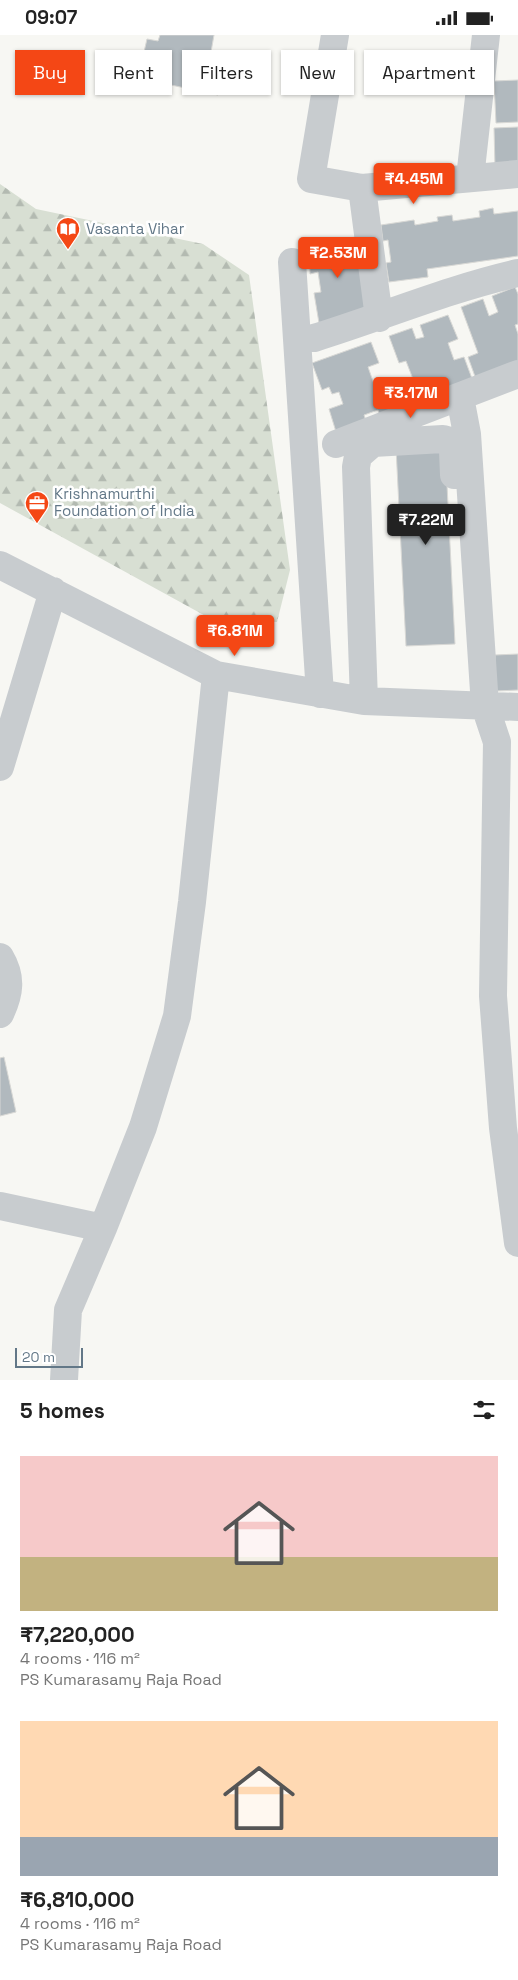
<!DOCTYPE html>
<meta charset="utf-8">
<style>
body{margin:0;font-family:"Space Grotesk",sans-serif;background:#f6f6f6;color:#222;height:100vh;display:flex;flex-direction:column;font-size:19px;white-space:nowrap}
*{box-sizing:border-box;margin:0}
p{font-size:16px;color:#767676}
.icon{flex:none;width:28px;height:28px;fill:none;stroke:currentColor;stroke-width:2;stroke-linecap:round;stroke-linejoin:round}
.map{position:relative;height:1345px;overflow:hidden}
.sheet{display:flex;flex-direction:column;background:#fff;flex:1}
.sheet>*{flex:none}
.hud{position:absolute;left:15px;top:15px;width:489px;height:45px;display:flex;gap:10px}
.scale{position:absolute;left:15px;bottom:12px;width:68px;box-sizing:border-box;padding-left:5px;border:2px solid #627787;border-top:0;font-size:14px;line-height:18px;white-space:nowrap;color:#627787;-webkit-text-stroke:4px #fff;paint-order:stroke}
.price{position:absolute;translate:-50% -42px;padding:0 11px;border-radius:5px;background:#f44715;color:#fff;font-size:16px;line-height:32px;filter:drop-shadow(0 1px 2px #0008)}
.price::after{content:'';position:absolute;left:50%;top:30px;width:15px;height:11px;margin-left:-8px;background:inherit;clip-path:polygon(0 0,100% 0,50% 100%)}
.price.current{background:#222;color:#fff}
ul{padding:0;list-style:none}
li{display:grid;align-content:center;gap:10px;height:265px;padding:0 20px}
li span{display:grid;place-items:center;height:155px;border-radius:0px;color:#555}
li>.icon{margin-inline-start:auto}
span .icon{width:90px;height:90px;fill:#fffc;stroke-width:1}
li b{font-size:21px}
h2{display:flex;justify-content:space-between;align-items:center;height:60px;padding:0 20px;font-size:21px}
.chip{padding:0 18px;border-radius:0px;background:#fff;box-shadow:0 1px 4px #0004;font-size:18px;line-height:45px}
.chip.current{background:#f44715;color:#fff}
.status{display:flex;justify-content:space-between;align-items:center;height:35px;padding:0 25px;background:#fff;direction:ltr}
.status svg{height:14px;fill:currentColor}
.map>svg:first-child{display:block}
.forest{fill:url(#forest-firs)}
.building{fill:#b1b9be;stroke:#d8d8d5}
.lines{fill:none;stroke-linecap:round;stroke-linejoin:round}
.minor{stroke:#c8cccf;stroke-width:28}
.labels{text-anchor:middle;stroke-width:5;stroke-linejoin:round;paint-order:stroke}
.poi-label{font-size:15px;fill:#627787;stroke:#fff;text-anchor:start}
</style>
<div class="status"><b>09:07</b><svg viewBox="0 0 49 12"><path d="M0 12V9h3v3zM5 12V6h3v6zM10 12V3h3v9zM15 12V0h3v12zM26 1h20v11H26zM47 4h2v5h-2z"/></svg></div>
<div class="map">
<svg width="518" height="1345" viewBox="0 0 518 1345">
<defs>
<pattern id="forest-firs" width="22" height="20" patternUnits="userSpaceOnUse" patternTransform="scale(1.25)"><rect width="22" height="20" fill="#d8dfd3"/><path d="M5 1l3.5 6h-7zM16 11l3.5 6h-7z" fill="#b3bab1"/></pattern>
</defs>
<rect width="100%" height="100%" fill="#f7f7f3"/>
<path class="forest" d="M0 149 36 174 203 209 249 240 290 535 277 587 211 584 0 468Z"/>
<path class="building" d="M160 0H214L211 17 226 20 218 60 138 43 147 4 158 6Z
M518 45V87L496 88 494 46Z
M518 92V131L495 132 494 93Z
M493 173 494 179 518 176V221L427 234 428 242 389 247 386 228 391 227 388 205 383 206 381 190 414 185 415 190 438 186 437 182 452 180 453 186 480 182 479 176Z
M357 202 367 279 319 288 314 258 321 257 318 237 310 239 309 207Z
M515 252 518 259V289L515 290 518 299V332L477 347 468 322 478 318 461 272 483 264 489 281 498 277 492 261Z
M448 280 458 304 448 308 454 325 464 322 474 349 448 358 445 350 434 354 437 362 409 372 400 348 413 344 406 326 399 328 389 301 412 293 416 304 424 302 420 290Z
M371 307 379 328 368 332 374 349 385 345 388 353 398 349 407 375 381 384 378 375 364 380 367 389 337 400 329 374 343 369 339 357 332 359 329 352 322 355 312 328Z
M445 410 455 609 406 611 396 413Z
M518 619V655L496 656 495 620Z
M4 1022 16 1077 0 1081V1023Z"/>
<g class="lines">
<path class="minor" d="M335 0 311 144 362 153 518 139
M470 143 486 0
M362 153 379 283
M292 227 320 659
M314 303C382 282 448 254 518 238
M460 362 467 399 485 671 497 707 493 961 503 1093 518 1208
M336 409 518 339
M0 530 216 640 364 666 518 672
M364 666 356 432 358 421 373 408 443 404 450 406 453 416 454 440
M0 732 53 556
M0 922C12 942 10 958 0 979
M0 1171 103 1193 68 1275 64 1345
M103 1193 143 1092 177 981 192 867 216 640"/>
</g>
<defs>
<g id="library-pin" transform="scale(1.25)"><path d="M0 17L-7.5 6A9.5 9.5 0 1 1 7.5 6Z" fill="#f44715" stroke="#fff"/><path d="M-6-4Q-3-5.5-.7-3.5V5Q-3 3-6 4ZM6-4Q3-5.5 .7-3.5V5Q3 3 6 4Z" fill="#fff"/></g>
<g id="office-pin" transform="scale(1.25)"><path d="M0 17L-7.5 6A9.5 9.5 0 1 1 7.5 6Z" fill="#f44715" stroke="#fff"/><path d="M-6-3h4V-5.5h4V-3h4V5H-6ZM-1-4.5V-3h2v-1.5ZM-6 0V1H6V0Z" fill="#fff"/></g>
</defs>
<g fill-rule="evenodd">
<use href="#library-pin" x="68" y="194"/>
<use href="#office-pin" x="37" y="468"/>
</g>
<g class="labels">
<g class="poi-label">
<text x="86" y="199">Vasanta Vihar</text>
<text x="54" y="464">Krishnamurthi<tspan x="54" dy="17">Foundation of India</tspan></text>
</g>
</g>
</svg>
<div class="scale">20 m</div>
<b class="price" style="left:414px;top:170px">₹4.45M</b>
<b class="price" style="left:338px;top:244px">₹2.53M</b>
<b class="price" style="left:411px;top:384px">₹3.17M</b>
<b class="price current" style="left:426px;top:511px">₹7.22M</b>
<b class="price" style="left:235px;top:622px">₹6.81M</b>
<div class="hud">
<a class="chip current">Buy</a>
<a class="chip">Rent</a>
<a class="chip">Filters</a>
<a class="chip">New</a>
<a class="chip">Apartment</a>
</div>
</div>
<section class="sheet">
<h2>5 homes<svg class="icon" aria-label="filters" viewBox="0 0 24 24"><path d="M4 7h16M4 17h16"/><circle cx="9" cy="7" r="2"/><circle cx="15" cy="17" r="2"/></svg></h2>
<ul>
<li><span style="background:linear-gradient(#f6c9c9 65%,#c2b280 0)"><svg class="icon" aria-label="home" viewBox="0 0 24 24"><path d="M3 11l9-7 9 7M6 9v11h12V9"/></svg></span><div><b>₹7,220,000</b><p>4 rooms · 116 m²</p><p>PS Kumarasamy Raja Road</p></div></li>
<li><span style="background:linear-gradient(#ffd9b3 75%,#9aa5b1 0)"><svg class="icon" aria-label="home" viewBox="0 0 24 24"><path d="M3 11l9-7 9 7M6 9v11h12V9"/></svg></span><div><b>₹6,810,000</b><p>4 rooms · 116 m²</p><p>PS Kumarasamy Raja Road</p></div></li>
</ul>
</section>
